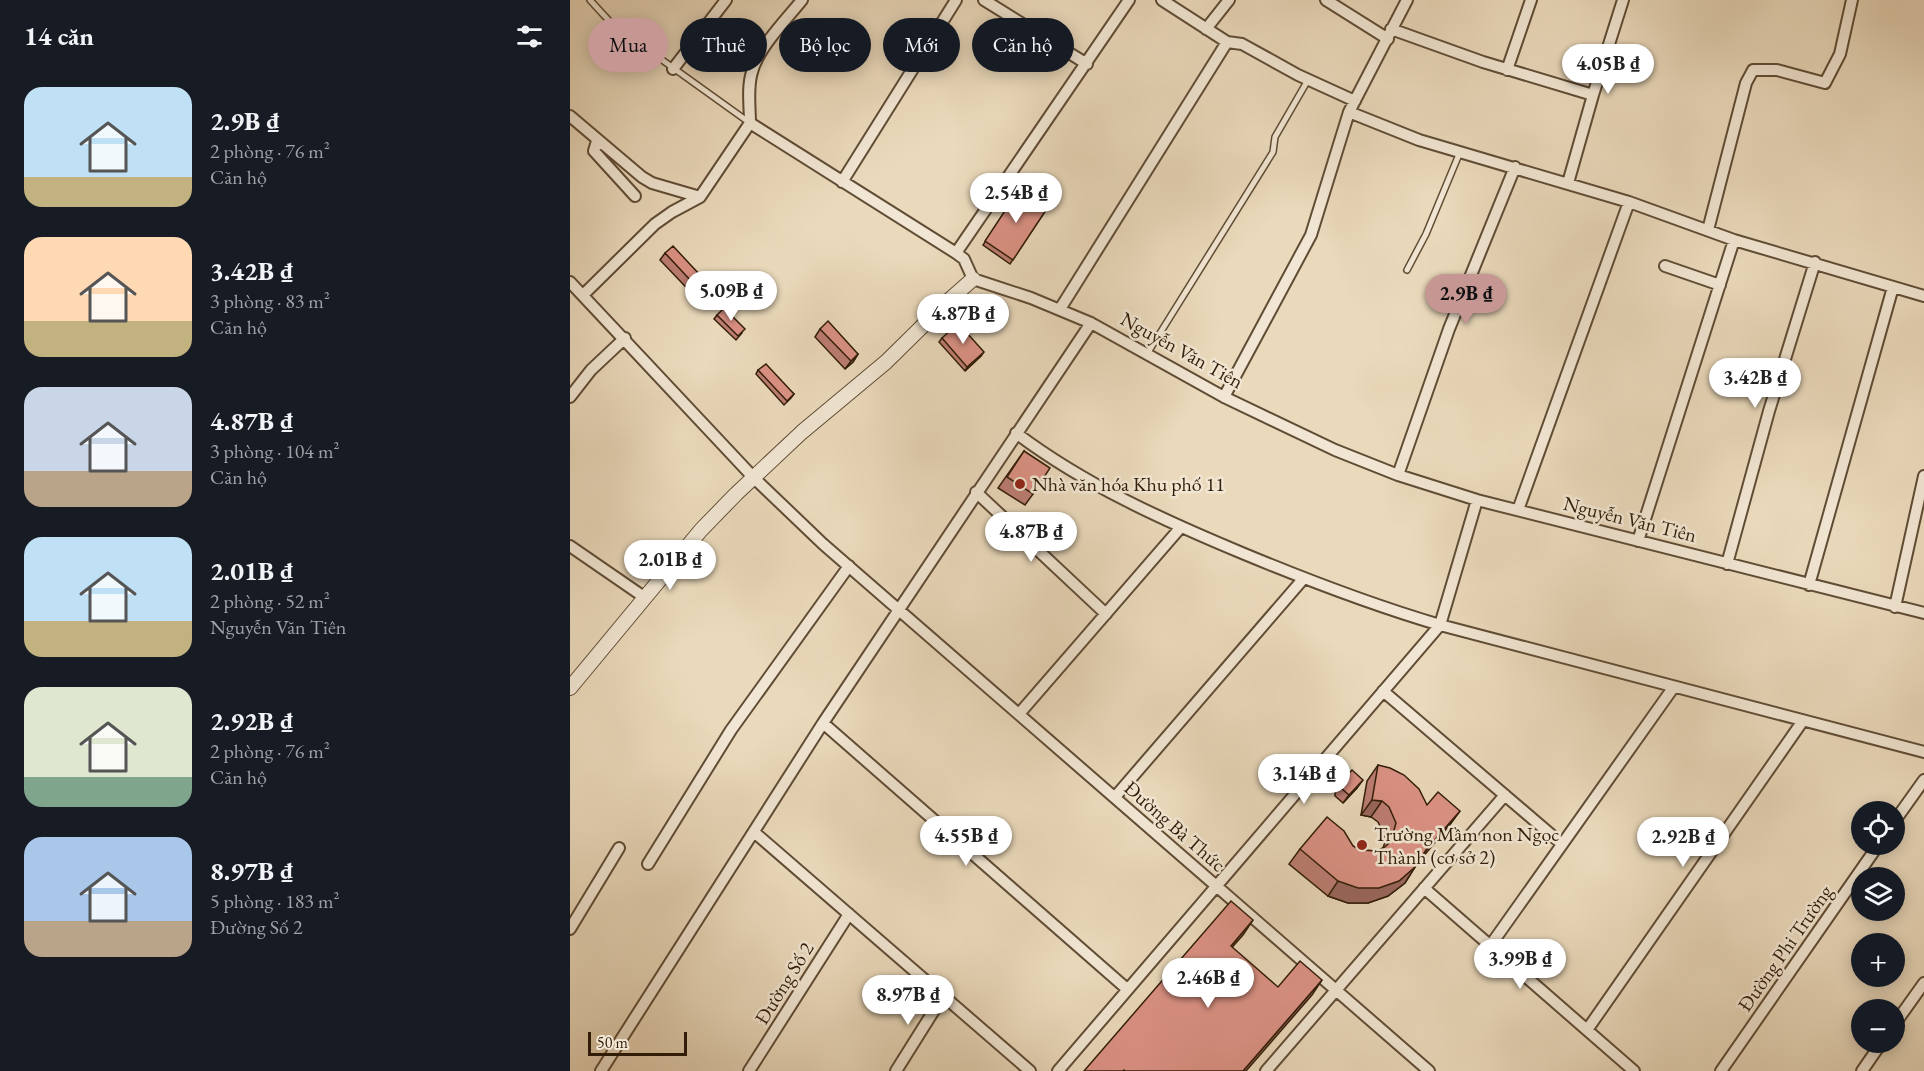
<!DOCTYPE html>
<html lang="vi">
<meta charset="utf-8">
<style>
body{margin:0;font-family:"EB Garamond",serif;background:#20242c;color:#f1f3f6;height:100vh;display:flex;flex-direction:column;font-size:22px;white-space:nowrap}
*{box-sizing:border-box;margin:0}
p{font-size:20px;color:#9ea1a6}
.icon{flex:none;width:33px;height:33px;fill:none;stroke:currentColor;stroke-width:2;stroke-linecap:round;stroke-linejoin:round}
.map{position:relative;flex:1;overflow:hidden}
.details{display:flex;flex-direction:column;background:#171b24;width:570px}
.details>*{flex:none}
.guide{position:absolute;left:18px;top:18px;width:570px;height:54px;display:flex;gap:12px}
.buttons{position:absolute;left:1281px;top:801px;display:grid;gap:12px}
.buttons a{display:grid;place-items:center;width:54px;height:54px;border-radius:50%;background:#171b24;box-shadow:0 3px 15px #0003;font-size:30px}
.scale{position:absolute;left:18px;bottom:15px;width:99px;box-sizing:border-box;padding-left:6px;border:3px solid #321d08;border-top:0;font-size:16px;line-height:21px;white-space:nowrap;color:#321d08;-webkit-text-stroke:4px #f1e6d3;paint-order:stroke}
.price{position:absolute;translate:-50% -51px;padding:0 14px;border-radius:21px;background:#fff;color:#222;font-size:20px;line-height:39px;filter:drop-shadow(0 2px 3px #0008)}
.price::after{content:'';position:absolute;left:50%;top:36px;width:18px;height:14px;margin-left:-9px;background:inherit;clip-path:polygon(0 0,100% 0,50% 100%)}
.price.on{background:#c59692;color:#111}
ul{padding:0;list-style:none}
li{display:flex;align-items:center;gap:18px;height:150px;padding:0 24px}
li span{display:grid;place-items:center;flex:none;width:168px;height:120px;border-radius:18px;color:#555}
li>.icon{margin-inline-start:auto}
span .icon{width:72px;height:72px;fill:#fffc;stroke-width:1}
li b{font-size:26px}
h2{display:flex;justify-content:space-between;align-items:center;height:72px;padding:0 24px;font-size:26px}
.chip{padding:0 21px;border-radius:27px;background:#171b24;box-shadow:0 3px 15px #0003;font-size:21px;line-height:54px}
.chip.on{background:#c59692;color:#111}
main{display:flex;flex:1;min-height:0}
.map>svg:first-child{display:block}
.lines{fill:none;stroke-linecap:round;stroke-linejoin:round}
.service-casing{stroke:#604c35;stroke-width:8}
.minor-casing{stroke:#604c35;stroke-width:14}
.tertiary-casing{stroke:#604c35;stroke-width:16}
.service{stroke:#f1e6d3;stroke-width:5}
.minor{stroke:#f1e6d3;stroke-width:10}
.tertiary{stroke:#f1e6d3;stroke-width:14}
.wall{fill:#bc7d72;stroke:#321d08;stroke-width:1.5}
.shaded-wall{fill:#99665c;stroke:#321d08;stroke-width:1.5}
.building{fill:#db9184;stroke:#321d08;stroke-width:1.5}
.poi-dot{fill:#8f2418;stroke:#f1e6d3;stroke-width:2}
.labels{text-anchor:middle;stroke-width:5;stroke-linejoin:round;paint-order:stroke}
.street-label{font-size:20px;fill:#321d08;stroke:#f1e6d3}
.poi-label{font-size:20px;fill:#321d08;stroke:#f1e6d3;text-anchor:start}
</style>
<main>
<section class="details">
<h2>14 căn<svg class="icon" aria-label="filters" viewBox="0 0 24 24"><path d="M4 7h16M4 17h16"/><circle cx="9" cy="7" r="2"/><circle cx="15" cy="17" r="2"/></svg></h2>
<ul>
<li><span style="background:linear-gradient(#bfe0f5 75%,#c2b280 0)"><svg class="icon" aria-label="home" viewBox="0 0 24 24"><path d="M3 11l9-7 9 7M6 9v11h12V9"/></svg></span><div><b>2.9B ₫</b><p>2 phòng · 76 m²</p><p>Căn hộ</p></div></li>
<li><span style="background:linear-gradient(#ffd9b3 70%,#c2b280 0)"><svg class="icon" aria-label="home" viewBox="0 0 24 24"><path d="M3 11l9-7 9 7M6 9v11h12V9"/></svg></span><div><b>3.42B ₫</b><p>3 phòng · 83 m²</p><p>Căn hộ</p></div></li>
<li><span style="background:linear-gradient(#c9d6e8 70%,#b9a48a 0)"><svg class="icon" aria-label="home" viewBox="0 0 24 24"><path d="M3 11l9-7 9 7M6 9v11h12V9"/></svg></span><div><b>4.87B ₫</b><p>3 phòng · 104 m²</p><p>Căn hộ</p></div></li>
<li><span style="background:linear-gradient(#bfe0f5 70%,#c2b280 0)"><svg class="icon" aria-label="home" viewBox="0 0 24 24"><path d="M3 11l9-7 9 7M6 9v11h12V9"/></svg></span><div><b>2.01B ₫</b><p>2 phòng · 52 m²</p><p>Nguyễn Văn Tiên</p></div></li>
<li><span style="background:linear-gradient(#dfe7d0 75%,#7fa58c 0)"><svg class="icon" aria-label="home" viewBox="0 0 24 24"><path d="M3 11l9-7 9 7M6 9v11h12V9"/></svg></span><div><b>2.92B ₫</b><p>2 phòng · 76 m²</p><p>Căn hộ</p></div></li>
<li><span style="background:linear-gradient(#a9c7e8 70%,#b9a48a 0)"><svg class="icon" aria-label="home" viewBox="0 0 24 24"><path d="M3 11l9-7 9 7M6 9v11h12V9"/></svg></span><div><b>8.97B ₫</b><p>5 phòng · 183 m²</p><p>Đường Số 2</p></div></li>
</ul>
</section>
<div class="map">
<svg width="1354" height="1071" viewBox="0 0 1354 1071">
<rect width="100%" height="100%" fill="#ead9bb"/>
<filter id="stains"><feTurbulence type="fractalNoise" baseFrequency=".00333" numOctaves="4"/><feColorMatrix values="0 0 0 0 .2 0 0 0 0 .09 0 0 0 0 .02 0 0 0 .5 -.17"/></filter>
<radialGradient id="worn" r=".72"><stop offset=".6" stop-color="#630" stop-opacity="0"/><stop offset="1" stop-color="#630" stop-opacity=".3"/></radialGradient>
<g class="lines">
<g class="service-casing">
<path id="service" d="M20 0 42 24 180 123
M837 270 856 234 890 152
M577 354 703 152 705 137 738 80"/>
</g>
<g class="minor-casing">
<path id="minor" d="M414 0 517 64
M592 0 657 42 672 44 728 75 785 101
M756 0 818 39
M636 29 659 0
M821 29 913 62 1023 95
M103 69 156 0
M937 70 961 0
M779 112 849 140 1059 202 1164 240 1354 296
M0 116 72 177 82 183 130 197
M180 123 386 253 394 259 403 279 461 298 521 323 654 397 765 450 828 475 907 500 1354 613
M180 123C180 108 177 87 182 72 188 48 216 20 232 0
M27 141 24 151 65 196
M272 182 386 0
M998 183 1023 95 1053 0
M1138 230 1176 83 1183 70H1207L1255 83 1270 54 1282 0
M386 253 559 0
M1095 266 1150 285
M0 282 183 477 253 544 859 1071
M13 295 85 224 102 212 130 197 180 123
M490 309 657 42
M0 397 21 370 55 338
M654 397 741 235 779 112 837 0
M446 433C515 485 593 520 672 553 737 580 802 605 870 625L1354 752
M828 475 879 329 945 167
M406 492 536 614
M948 510 1059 202
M1068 541 1164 240
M0 546 74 597
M1157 564 1199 411 1245 262
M1239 585 1323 287
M1325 607 1354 476
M813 691 992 844
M449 714 611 527
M253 723 557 989
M545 797 734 578
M1324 822 1354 780
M184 832 460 1071
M78 864 161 730 279 566
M854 888 1064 1071
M0 929 49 848
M920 946 1103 688
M1324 1025 1354 983
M1017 1030 1232 722
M31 1071 253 723 521 323
M179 1071 279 914
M326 1071 373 996
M488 1071 870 625 907 500
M696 1071 935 795
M1151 1071 1309 844
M1292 1071 1312 1042"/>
</g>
<g class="tertiary-casing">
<path id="tertiary" d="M0 688 131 530 166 494 232 432 316 362 377 302 403 279"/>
</g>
<use href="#service" class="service"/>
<use href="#minor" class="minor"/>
<use href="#tertiary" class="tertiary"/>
</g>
<path class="wall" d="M450 188 478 207 440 264 413 245Z
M95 253 144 290 139 297 132 304 90 260Z
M147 315 172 333 166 340 144 319Z
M250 329 288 354 283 362 275 369 245 337Z
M372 338 411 356 395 371 369 342Z
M188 370 224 394 221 398 214 405 186 374Z
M454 451 463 494 455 505 428 488Z
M808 765 857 805 879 826 850 859 835 883 818 896 798 903H778L758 896 719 864 730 849 783 846 790 850 807 851 813 848 816 839 808 822 801 817 791 815 797 781Z
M770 783 787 788 773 803 765 796V791Z"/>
<path class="shaded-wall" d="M144 290 139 297 132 304 136 297Z
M414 352 411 356 395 371 397 367Z
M288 354 283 362 275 369 281 361Z
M793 780 787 788 773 803 779 795Z
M802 800 812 801 801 817 791 815Z
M890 811 879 826 846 865 856 850Z
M845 867 835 883 818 896 798 903H778L758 896 768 881Z
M683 920 673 935 650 961 661 946Z
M752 980 742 995 676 1071H673Z"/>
<path class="building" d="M450 188 478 207 443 260 415 241Z
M103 246 144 290 136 297 95 253Z
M154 308 175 329 168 336 147 315Z
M258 321 288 354 281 361 250 329Z
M388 323 414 352 397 367 372 338Z
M196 364 224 394 217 401 188 370Z
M454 451 480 468 463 494 437 477Z
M808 765 820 768 834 775 849 789 857 805 868 792 890 811 856 850 845 867 829 881 809 888H788L768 881 730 849 757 817 774 831 783 846 790 850 807 851 815 847 821 841 826 823 819 807 812 801 802 800Z
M782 770 793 780 779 795 771 788 770 783Z
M661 901 683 920 661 946 708 987 730 961 752 980 673 1071H555L554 1070 553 1071H514Z"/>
<g class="poi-dot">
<circle cx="450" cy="484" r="6"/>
<circle cx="792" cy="845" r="6"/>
</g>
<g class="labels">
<g class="street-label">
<text transform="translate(612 350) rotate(29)" y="7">Nguyễn Văn Tiên</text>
<text transform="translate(1060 519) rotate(14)" y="7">Nguyễn Văn Tiên</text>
<text transform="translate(605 826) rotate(41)" y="7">Đường Bà Thức</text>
<text transform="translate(1215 948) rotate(-55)" y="7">Đường Phi Trường</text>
<text transform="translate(214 983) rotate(-58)" y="7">Đường Số 2</text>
</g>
<g class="poi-label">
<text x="462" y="491">Nhà văn hóa Khu phố 11</text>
<text x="804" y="841">Trường Mầm non Ngọc<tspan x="804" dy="23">Thành (cơ sở 2)</tspan></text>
</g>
</g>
<rect width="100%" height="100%" filter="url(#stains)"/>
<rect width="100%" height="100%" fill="url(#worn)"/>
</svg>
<div class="buttons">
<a><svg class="icon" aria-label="locate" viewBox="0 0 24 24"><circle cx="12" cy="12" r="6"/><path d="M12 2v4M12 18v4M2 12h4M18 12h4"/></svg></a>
<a><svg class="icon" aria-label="layers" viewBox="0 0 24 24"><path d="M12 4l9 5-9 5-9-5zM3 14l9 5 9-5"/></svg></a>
<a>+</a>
<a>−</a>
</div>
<div class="scale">50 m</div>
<b class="price" style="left:1038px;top:95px">4.05B ₫</b>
<b class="price" style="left:446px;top:224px">2.54B ₫</b>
<b class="price" style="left:161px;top:322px">5.09B ₫</b>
<b class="price on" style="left:896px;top:325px">2.9B ₫</b>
<b class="price" style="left:393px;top:345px">4.87B ₫</b>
<b class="price" style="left:1185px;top:409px">3.42B ₫</b>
<b class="price" style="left:461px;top:563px">4.87B ₫</b>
<b class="price" style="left:100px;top:591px">2.01B ₫</b>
<b class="price" style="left:734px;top:805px">3.14B ₫</b>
<b class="price" style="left:396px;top:867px">4.55B ₫</b>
<b class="price" style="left:1113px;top:868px">2.92B ₫</b>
<b class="price" style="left:950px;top:990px">3.99B ₫</b>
<b class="price" style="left:638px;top:1009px">2.46B ₫</b>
<b class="price" style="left:338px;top:1026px">8.97B ₫</b>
<div class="guide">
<a class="chip on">Mua</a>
<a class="chip">Thuê</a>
<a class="chip">Bộ lọc</a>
<a class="chip">Mới</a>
<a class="chip">Căn hộ</a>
</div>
</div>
</main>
